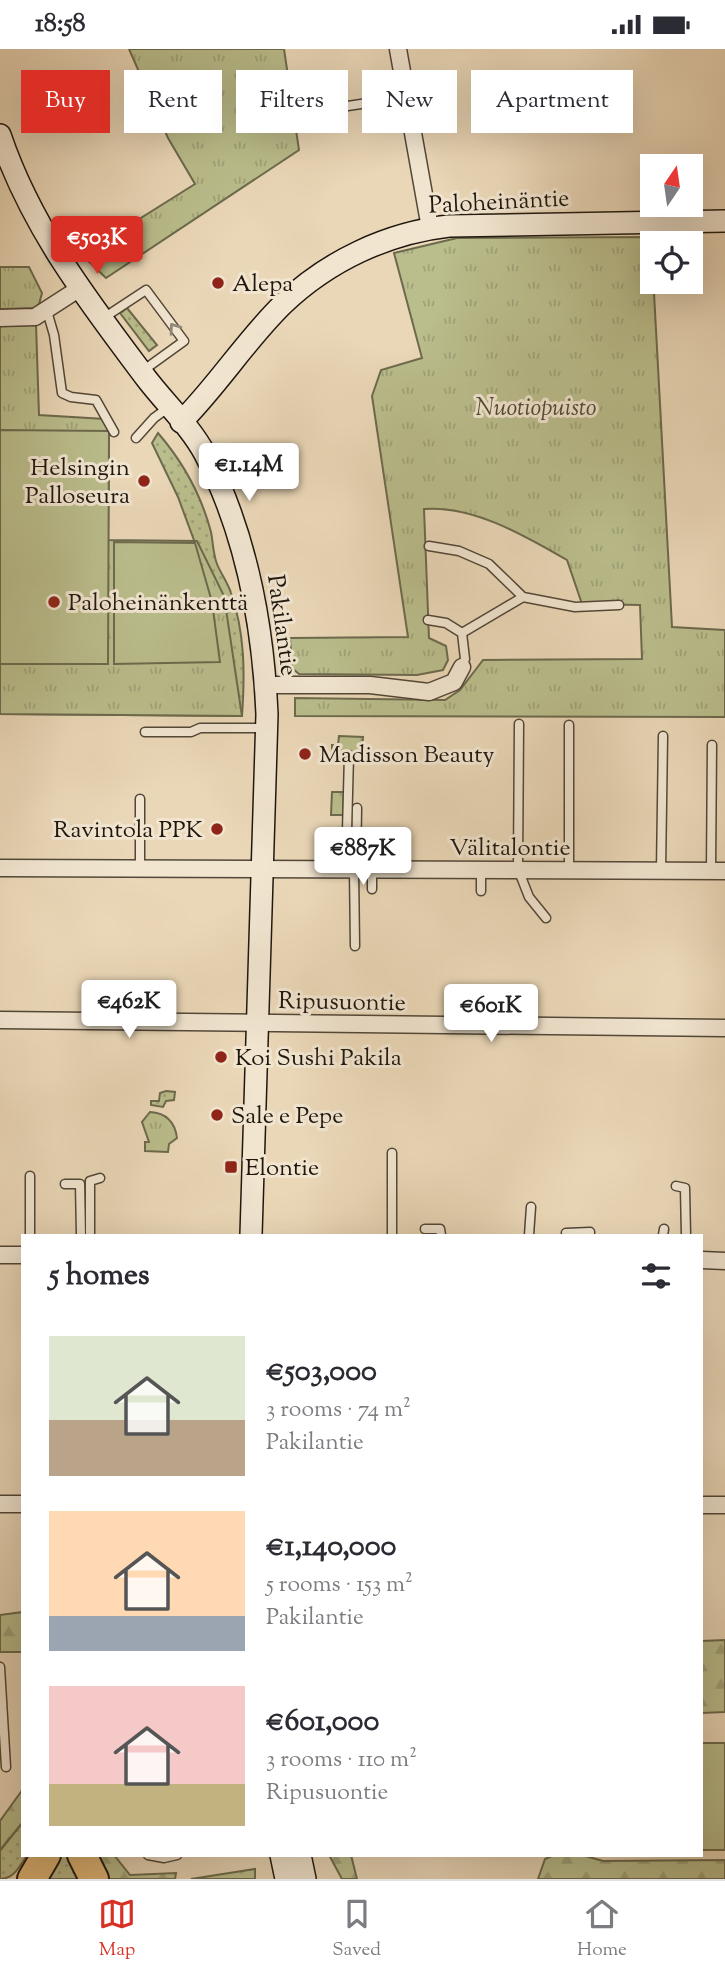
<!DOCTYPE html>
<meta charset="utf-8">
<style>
body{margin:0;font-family:"Sorts Mill Goudy",serif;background:#f7f7f7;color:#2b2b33;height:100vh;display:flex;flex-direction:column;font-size:26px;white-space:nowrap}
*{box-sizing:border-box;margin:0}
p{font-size:23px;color:#7c7c81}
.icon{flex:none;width:38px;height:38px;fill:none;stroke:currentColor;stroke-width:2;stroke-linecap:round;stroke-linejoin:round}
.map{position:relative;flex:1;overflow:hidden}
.side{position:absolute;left:21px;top:1185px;width:682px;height:623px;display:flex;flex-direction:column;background:#fff;border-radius:0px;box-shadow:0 7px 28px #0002}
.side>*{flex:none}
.banner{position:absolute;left:21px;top:21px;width:684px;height:63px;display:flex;gap:14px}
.needle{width:46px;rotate:13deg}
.buttons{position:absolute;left:640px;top:105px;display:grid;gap:14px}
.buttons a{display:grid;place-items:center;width:63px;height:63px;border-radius:0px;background:#fff;box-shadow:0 7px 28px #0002;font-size:35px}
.price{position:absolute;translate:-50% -60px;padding:0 16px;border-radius:7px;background:#fff;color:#222;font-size:23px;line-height:46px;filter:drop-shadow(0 2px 4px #0008)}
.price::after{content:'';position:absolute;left:50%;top:42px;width:21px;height:16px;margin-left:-10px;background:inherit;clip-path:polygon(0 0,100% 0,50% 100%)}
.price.active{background:#d93025;color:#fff}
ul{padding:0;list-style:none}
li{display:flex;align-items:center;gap:21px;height:175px;padding:0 28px}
li span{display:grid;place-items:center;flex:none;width:196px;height:140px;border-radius:0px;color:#555}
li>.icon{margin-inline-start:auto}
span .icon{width:84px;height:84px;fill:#fffc;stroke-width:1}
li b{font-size:30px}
h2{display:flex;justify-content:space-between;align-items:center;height:84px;padding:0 28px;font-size:30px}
.pill{padding:0 24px;border-radius:0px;background:#fff;box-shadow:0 7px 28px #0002;font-size:24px;line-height:63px}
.pill.active{background:#d93025;color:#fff}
.status{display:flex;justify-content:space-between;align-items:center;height:49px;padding:0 35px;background:#fff;direction:ltr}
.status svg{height:19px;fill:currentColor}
.menu{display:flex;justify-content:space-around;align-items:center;height:98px;border-top:2px solid #e1e1e2;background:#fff;font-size:19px;color:#7c7c81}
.menu a{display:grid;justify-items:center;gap:4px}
.menu .active{color:#d93025}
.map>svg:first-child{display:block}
.grass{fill:url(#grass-dots);stroke:#6c6a4d;stroke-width:2}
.forest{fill:url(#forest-firs);stroke:#6c6a4d;stroke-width:2}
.park{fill:url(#park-tufts);stroke:#6c6a4d;stroke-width:2}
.pitch{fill:#babd8c;stroke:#6c6a4d;stroke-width:2}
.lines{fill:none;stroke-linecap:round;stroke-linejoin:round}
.lane-casing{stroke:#524738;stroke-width:11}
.street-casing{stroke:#524738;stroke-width:19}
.secondary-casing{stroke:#1f170e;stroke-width:24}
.highway-casing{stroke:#1f170e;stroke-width:32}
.lane{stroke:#f1e5d0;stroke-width:8}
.street{stroke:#f1e5d0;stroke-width:16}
.secondary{stroke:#f1e5d0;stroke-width:21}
.highway{stroke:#e5bc7c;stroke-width:28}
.oneway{stroke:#928879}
.poi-dot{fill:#8f2418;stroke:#f1e5d0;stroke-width:2.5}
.labels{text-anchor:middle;stroke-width:6;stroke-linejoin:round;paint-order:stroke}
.street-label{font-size:24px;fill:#1f170e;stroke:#f1e5d0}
.poi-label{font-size:24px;fill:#1f170e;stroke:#f1e5d0;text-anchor:start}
.park-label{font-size:24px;font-style:italic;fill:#4e4934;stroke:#f1e5d0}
</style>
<div class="status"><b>18:58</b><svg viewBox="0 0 49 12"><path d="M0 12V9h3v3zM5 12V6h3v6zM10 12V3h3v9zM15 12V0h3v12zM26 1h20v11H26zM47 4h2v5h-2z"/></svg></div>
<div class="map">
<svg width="725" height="1830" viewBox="0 0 725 1830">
<defs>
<pattern id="grass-dots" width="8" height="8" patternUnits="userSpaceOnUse" patternTransform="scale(1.75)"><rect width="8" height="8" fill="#babd8c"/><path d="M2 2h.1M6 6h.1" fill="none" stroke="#9fa278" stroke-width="1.8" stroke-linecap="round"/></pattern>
<pattern id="forest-firs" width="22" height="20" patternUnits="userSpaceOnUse" patternTransform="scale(1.75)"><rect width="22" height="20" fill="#babd8c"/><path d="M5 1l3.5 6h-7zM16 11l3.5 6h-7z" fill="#9fa278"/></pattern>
<pattern id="park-tufts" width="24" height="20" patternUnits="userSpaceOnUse" patternTransform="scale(1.75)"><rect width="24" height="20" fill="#babd8c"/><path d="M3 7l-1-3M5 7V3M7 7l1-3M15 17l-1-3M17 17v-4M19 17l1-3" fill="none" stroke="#9fa278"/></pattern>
</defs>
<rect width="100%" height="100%" fill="#ead7b7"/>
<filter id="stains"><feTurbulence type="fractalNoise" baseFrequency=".00286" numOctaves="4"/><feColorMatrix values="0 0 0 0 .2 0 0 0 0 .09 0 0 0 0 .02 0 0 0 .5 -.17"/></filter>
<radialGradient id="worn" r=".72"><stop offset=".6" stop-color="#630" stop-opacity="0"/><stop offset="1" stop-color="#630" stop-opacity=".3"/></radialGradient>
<path class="grass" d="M127 259 157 296 149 302 120 264Z
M158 384C183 413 201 445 211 483 213 493 213 505 217 515 221 525 228 534 231 544 245 584 245 625 242 667L0 665 195 494 178 448 152 394Z
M166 1042 175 1043 174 1051 166 1052 163 1058 151 1056V1052H159L160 1044Z
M23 1773V1806H27C20 1817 14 1830 0 1830V1802Z
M54 1806H76L87 1830H41Z
M255 1820V1830H191Z"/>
<path class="forest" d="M23 1563V1603H0V1566Z
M725 1591V1663L702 1664V1592Z
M23 1740V1773L0 1801V1772Z
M92 1806H114L130 1826 176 1824 175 1830H108Z
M329 1806H351L357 1830H342Z
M554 1806H582L603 1812 725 1811V1830H538L545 1810Z"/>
<path class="park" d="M129 0H284L299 101 106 229 82 206 195 135 168 89Z
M651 188 672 578 725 581V668L295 667V649L445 651 460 641 483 611 642 610 640 556 582 555 567 511C525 487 473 456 424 460L429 589 446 597 448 611 443 621 417 626 299 625 292 619 290 589 408 588 372 347 381 321 422 309 394 204 457 189Z
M0 218H29L42 244 38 259 0 260Z
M0 275H36L39 366 105 370 109 382 108 491 197 492 224 547 242 667 0 665Z
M339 687 363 688 362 704 332 703V696H338Z
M332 743H344L343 766H331Z
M150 1063C166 1064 175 1073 177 1089L169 1095 168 1103 145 1102V1093H149L142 1073Z"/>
<path class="pitch" d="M0 381 109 382 108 615H0Z
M114 493 195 494 212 553 220 613 114 615Z
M702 1694H725V1801H702Z"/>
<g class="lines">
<g class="lane-casing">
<path id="lane" d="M328 60 407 48
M47 262 54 286 62 344 71 348 96 351 114 383
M102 270 146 241 184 292 141 323
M136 389 154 369 169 358
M429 497 459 502 489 515 523 548 575 558 619 556
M428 571 446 574 462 584 465 610 462 618
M462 584 523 548
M519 675 518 820 529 848 546 869
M569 676V821
M145 683H191L200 679H266
M140 750V819
M346 820 349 706
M354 820 355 897
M356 820 357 759
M372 820V840
M481 820V842
M661 822 663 687
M711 823 712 696
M392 1104V1186
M65 1135H80L81 1186
M676 1137 685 1139 686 1186
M425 1180H440L441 1186
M566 1184 590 1183V1186
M30 1186V1127
M90 1186V1132L100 1129
M529 1186 531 1158
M663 1186 664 1180
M0 1618 6 1718
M148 1806 164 1809 177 1806"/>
</g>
<g class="street-casing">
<path id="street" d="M398 0 430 179
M0 269 35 268 80 239
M265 636H370L429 643 454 633 462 618
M0 819 725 822
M0 971 725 979
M0 1206H23
M702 1211 725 1212
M0 1455H23
M702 1456H725"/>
</g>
<g class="secondary-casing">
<path id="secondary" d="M0 86C31 178 88 252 146 329 165 354 190 377 205 405 247 486 263 575 267 665L251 1186
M181 373C218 336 246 291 283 255 328 212 387 184 449 177L725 172
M281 1806 286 1830
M300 1806 305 1830"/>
</g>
<g class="highway-casing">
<path id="highway" d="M82 1806 94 1830
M32 1830 46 1806"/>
</g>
<use href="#lane" class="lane"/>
<use href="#street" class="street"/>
<use href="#secondary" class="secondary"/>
<use href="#highway" class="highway"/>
</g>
<defs><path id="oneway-chevron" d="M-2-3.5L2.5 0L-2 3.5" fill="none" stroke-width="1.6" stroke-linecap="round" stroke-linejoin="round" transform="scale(1.75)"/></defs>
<use class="oneway" href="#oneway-chevron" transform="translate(174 279) rotate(-126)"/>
<g class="poi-dot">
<circle cx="218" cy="234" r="7"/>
<circle cx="144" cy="432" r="7"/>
<circle cx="54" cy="553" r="7"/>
<circle cx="305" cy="705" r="7"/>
<circle cx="217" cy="780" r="7"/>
<circle cx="221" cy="1008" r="7"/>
<circle cx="217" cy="1066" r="7"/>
<rect x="224" y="1111" width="14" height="14" rx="3.5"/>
</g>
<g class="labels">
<g class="street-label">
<text transform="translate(499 152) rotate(-3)" y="8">Paloheinäntie</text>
<text transform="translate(283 576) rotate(82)" y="8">Pakilantie</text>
<text x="510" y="806">Välitalontie</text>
<text transform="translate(342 952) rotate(1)" y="8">Ripusuontie</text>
</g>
<g class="poi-label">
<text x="232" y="242">Alepa</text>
<text x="130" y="426" text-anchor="end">Helsingin<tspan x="130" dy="28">Palloseura</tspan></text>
<text x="68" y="561">Paloheinänkenttä</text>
<text x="319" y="713">Madisson Beauty</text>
<text x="203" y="788" text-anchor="end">Ravintola PPK</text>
<text x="235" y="1016">Koi Sushi Pakila</text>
<text x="231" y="1074">Sale e Pepe</text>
<text x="245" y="1126">Elontie</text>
</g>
<g class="park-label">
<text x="536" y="366">Nuotiopuisto</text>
</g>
</g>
<rect width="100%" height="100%" filter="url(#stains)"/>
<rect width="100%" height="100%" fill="url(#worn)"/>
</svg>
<div class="buttons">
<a><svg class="needle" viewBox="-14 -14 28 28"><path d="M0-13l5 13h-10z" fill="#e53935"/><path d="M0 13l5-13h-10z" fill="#7c7c81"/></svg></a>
<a><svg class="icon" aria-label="locate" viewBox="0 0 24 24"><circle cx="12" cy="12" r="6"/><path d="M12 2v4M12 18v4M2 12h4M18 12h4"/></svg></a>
</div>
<b class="price active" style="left:97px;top:227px">€503K</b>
<b class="price" style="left:249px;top:454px">€1.14M</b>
<b class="price" style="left:363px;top:838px">€887K</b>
<b class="price" style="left:129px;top:991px">€462K</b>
<b class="price" style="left:491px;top:995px">€601K</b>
<div class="banner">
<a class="pill active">Buy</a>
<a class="pill">Rent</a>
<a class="pill">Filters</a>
<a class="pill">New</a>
<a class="pill">Apartment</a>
</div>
<section class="side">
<h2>5 homes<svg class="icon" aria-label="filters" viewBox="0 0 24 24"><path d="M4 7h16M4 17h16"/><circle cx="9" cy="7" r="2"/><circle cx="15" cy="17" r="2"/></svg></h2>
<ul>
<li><span style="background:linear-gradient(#dfe7d0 60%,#b9a48a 0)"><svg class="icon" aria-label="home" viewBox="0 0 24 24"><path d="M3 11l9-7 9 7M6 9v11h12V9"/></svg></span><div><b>€503,000</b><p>3 rooms · 74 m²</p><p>Pakilantie</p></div></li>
<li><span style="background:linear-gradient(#ffd9b3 75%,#9aa5b1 0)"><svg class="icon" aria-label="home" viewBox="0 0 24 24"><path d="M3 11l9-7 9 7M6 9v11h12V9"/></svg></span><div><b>€1,140,000</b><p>5 rooms · 153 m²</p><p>Pakilantie</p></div></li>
<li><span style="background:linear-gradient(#f6c9c9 70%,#c2b280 0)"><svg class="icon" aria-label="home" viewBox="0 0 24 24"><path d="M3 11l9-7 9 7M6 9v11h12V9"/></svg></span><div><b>€601,000</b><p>3 rooms · 110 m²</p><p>Ripusuontie</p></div></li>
</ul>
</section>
</div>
<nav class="menu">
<a class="active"><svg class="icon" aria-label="map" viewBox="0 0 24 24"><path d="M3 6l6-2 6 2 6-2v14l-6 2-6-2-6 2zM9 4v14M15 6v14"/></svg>Map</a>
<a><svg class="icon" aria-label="saved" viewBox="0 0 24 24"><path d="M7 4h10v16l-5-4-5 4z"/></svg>Saved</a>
<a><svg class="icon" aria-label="home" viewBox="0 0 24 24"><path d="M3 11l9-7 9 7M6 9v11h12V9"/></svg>Home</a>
</nav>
